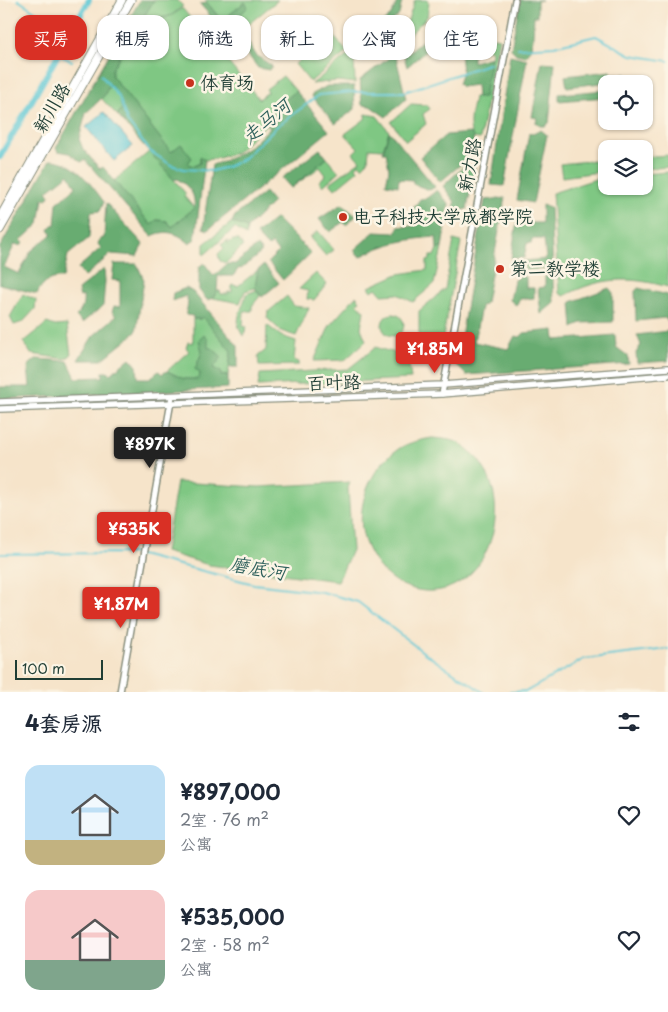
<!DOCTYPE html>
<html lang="zh">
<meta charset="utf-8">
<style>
body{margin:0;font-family:"Playpen Sans","LXGW WenKai TC",sans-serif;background:#f2f2f3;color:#1f2937;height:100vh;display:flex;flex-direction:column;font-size:19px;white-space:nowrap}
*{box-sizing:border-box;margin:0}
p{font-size:16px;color:#747a83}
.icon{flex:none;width:28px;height:28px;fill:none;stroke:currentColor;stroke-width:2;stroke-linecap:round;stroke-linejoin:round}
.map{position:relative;height:692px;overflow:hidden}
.sheet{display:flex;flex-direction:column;background:#fff;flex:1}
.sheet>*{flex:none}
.guide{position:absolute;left:15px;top:15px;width:639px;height:45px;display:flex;gap:10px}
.tools{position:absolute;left:598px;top:75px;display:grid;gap:10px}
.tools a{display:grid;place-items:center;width:55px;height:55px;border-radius:10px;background:#fff;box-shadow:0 1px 4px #0004;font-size:25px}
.scale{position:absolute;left:15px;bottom:12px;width:88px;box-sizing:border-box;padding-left:5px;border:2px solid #1f3d34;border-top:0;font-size:14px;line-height:18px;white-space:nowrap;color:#1f3d34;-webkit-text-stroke:4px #fcf5e5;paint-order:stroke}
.price{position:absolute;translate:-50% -42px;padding:0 11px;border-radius:5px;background:#d93025;color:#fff;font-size:16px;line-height:32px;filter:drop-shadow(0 1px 2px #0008)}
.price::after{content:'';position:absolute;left:50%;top:30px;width:15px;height:11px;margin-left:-8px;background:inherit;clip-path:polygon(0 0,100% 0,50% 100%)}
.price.active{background:#222;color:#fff}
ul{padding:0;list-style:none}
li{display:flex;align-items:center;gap:15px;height:125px;padding:0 25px}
li span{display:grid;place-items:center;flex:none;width:140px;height:100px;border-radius:15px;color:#555}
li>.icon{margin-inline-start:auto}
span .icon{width:60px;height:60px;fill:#fffc;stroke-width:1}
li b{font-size:21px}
h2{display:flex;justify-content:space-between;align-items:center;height:60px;padding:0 25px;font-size:21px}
.tag{padding:0 18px;border-radius:15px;background:#fff;box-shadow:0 1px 4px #0004;font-size:18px;line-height:45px}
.tag.active{background:#d93025;color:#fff}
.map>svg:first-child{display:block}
.green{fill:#7fc783;stroke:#4f825c}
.forest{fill:#67ac71;stroke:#437452;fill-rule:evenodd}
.water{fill:#5bc7d5;stroke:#3d8284}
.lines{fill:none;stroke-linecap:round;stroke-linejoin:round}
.stream{stroke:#5bc7d5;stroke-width:2}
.canal{stroke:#5bc7d5;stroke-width:6}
.minor-casing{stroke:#8a907f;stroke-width:8}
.tertiary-casing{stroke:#8a907f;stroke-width:8}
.secondary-casing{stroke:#8a907f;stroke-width:9}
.minor{stroke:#fff;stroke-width:5}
.tertiary{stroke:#fff;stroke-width:5.5}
.secondary{stroke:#fff;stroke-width:7}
.poi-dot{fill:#c8321e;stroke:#fcf5e5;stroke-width:2}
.labels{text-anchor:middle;stroke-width:5;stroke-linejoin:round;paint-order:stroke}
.poi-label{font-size:18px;fill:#1f3d34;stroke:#fcf5e5;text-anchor:start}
.street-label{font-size:18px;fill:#1f3d34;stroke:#fcf5e5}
.water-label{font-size:19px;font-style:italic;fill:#2e605c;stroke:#fcf5e5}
</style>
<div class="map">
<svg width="668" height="692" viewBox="0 0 668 692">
<rect width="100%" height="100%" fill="#fcf5e5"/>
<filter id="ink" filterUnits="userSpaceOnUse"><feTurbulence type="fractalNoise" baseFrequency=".02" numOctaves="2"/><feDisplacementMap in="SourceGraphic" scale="10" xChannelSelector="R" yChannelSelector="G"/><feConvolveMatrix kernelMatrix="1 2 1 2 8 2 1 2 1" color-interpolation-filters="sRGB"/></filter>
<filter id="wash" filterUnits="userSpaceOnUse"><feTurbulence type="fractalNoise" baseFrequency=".0096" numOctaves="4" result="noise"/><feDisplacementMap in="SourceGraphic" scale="20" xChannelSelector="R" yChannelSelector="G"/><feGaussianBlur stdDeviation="1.12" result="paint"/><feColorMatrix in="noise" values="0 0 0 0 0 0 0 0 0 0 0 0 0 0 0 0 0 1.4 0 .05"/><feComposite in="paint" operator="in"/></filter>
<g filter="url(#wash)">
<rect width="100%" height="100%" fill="#f6e4ca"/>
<path class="green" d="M154 0H177L183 6C178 9 174 15 169 16 159 19 149 18 142 26 156 18 169 20 182 8L259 99 268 92 266 89 283 76 296 91 274 109 271 120 236 153 219 158 205 160 200 157V163L194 166 186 164 181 145 171 153 112 76 111 69Z
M205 0H278L240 31 235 19 245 2 222 21Z
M415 0H427L429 3 427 17 408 36 407 23Z
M493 18 492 31 474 46 457 25 459 22 472 35Z
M452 30 464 42 459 45 432 47Z
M332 34 347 52 310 82 295 64Z
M494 37 499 38 480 139 474 138C466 126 472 111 474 97L484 96 492 52 489 49 482 52 477 49Z
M348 55 354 56 355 83 337 81 312 84Z
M109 83 119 97 122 110 117 115 101 98Z
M411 104 427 105 430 109 423 114 426 124 406 141 391 122Z
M366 114 377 116 389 131 383 149 369 148 368 161 362 167 359 164 356 167 358 170 335 189 330 183 360 161 353 153 358 148 345 134 365 119Z
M150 151 186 194 184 196 194 208 172 227 167 221 157 220 151 225 114 181Z
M668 155V167L644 169V157Z
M327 158 339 172 323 186 319 181 326 175 320 167 291 188Z
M606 159V171L562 177 560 164Z
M668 172V287C629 276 600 277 564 296L559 293 552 193 602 177H606V186H644V174Z
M232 222 247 228 246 236 235 228 204 255V244Z
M318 231 334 250 326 256 310 238Z
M228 240V244L232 240H239L243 246 226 263 220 261 218 254 224 248 221 245Z
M454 240 461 242 440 352 424 347 419 341C419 338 419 313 419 311L445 289Z
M442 248 434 284 413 302 397 294 382 295 376 288 372 291 369 287 398 274 427 270V261L430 260V256H434L437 249Z
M258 270 255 288 245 291 240 303 213 298 217 291H220L221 294H228V292H232V285L238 286Z
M316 273 327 284 314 300 307 299 308 291 299 289Z
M257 290 260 296 252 306V311H244L243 326 247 327 243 336C232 319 243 310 246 294Z
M23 294 36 300 35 309 23 322 14 325 10 317Z
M287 296 294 306 309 308 296 336 281 331 267 318 268 312Z
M356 296 360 301 357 303 364 311 361 328 366 341 345 360 314 361 330 325Z
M382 325a11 11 0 1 1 22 0a11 11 0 1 1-22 0Z
M203 316 232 352 228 375 221 376 214 370V366L202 352 195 369 200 373 199 379H184L167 371 189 351 186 348 188 342 193 343V319H200Z
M47 323 55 326 67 325 71 355 65 359 31 354 24 342Z
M267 325 281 336 296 341 294 360 299 362V365L259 366 258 356 266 350Z
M376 347C400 357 408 347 411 379L258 386 260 374 348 369Z
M432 438C442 439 454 439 462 445 530 492 485 612 410 588 389 581 376 567 367 547 352 514 368 467 400 448 410 442 421 440 432 438Z
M177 482 259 487 350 482 348 488 352 550 338 581 209 565 165 552Z"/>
<path class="forest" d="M140 0H154L112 69V76L171 152 181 144 192 158 187 164 194 166 200 163V157L205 160 195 239 189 243C178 233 166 229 152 236L85 160 81 162 69 153 58 151 56 148ZM110 84 119 97 122 109 117 115 174 180 177 179C189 186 196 194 194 208L172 227 167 221 156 220 151 225 103 167 100 169 83 149 79 139 86 113 104 96Z
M398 0 402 1 399 15 378 33 386 41 407 23 408 36 393 49 387 50 372 32 391 15Z
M520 0H542L537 1V16H534C533 27 535 45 526 56L516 54 511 49Z
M245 2 248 7 236 19 240 31 235 37 218 25 200 4 207 3 222 21 226 22 229 15Z
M246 38 256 55 272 66 269 70 258 68 239 43Z
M423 40 428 49 407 67 404 56Z
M466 41 473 50V62L491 57 484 97H477L476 85 461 87 458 84 462 72 459 45Z
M510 55 527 59 504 186 491 185Z
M390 57H396L406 99 386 117 370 106 362 105 360 80Z
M542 62 555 63 549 123 545 126H540L536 123 537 118 532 117Z
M611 71 612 75 626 74V79L644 77V87V84L610 82 567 87 565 76Z
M327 86H354L355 109 335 124 311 95Z
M606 90V97L559 101V94Z
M296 91 329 131 208 230 203 228 212 165C239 156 251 148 270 127L266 124 271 120 274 109Z
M541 130 547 135 533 203 517 200 529 133 533 134Z
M389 131 435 187 430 190 413 184V180L399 179 398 186 386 184 389 169 386 152H383Z
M471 133 474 138 469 161H465L440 182 420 157 446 135Z
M320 149 327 158 291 188 282 178Z
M50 160C74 160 91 184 104 202L100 211 91 212 89 238 68 255 63 278C51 277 42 282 37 294L0 284V247ZM69 174 76 187 57 203 55 225H52L49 230 52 234 31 251 19 274 4 267 15 244 21 246 23 243 21 240 39 224 43 199H47L50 196 47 191Z
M464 166 475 167 467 209 454 212 455 202 443 186Z
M437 190 449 204 442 248 437 249 436 237C409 239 384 243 360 257L354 250 374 232 396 233 398 227 414 226 416 223 413 209 420 199 427 198Z
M265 192 273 202 247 228 232 222 235 216Z
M505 198 486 302 481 307 474 342 508 349 515 336 520 337 524 333 554 330 555 340 615 335 616 347 628 356 629 364 466 375 456 365 485 200Z
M106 203 143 244 137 256 111 254 84 277 78 268 101 248 98 244 100 239 104 238Z
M342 204 356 216 346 225 343 222 330 232 319 219Z
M542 205 550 207 553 269 525 270 524 261 546 259 544 239H532L531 243H527L524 258H511L518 215 528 217V223H542Z
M276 218 311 253 283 280 268 262 278 252 272 244 268 247 256 234Z
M257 246 262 252 241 269 239 268 233 276H218L217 291 213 298 207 300 199 290V267L204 263 214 276 227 264H235Z
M114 264H137L144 280 136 332 102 360H78L93 336 116 316 112 312 114 306 120 307V281L112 280Z
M264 265 279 283 262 297 255 288 258 270Z
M104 269 105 281 103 306 82 323 76 316C82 311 84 304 83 296L80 297 78 290Z
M520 276 526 277V288H534V298L520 299 516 305 510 300 514 281Z
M545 276H551L553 278 554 303 541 314 538 288 545 287Z
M186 288 193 292 238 346V367H229L231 351 203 317 200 319H193V316L186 315 188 302 186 296 172 301 173 293Z
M609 288 613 293V322L581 323 573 328 571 302Z
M638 288 668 295V322L665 318 636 321 635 291Z
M668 331V361L637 363 636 353 641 345 637 335Z
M204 335 208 340V348H212L222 357 213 368 221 372V376L228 375V388L0 399V387H30L28 366 36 359 68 361 76 378 103 377V372H107L111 374 130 358 137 366 138 378H150L159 371 162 374 167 371 184 379H199L200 373 195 369 202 352 199 340Z"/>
<path class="water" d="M104 112 133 146 114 161 86 127Z"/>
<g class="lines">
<path class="stream" d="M18 0 70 34
M518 48 554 46 596 36 631 55 668 61
M58 55 72 61
M101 75 119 97 127 121 150 151 171 165 184 169 212 171 227 167 243 159 276 127 319 95 352 92H404L491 63
M0 554 132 553 254 584 322 592 358 602 427 655 483 692
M510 692 527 691 584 659 668 649"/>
<path class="canal" d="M0 157 89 0"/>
</g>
</g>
<g filter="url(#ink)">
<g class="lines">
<g class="minor-casing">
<path id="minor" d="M442 394 515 0
M120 692 172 396"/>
</g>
<g class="tertiary-casing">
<path id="tertiary" d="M0 402 443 385 668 368
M0 409 442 394 668 375"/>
</g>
<g class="secondary-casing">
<path id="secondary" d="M0 217 122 0
M0 230 131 0"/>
</g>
<use href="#minor" class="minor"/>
<use href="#tertiary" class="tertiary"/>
<use href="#secondary" class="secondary"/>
</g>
</g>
<g class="poi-dot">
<circle cx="190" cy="83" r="5"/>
<circle cx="343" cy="217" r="5"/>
<circle cx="500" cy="269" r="5"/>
</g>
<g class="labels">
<g class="poi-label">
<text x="200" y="89">体育场</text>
<text x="353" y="223">电子科技大学成都学院</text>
<text x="510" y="275">第二教学楼</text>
</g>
<g class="street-label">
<text transform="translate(52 108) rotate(-60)" y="6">新川路</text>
<text transform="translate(470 165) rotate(-79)" y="6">新力路</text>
<text transform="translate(334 383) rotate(-2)" y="6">百叶路</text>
</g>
<g class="water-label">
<text transform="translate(266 121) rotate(-40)" y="7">走马河</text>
<text transform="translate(258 568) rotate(10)" y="7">磨底河</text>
</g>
</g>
</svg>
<div class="tools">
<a><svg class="icon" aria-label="locate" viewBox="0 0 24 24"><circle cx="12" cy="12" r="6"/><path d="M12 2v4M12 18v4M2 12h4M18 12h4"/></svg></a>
<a><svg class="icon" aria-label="layers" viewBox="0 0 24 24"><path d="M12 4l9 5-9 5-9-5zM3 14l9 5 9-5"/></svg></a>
</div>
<div class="scale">100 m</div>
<b class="price" style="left:435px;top:374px">¥1.85M</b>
<b class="price active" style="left:150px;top:469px">¥897K</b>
<b class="price" style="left:134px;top:554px">¥535K</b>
<b class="price" style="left:121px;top:629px">¥1.87M</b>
<div class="guide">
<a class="tag active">买房</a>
<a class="tag">租房</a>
<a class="tag">筛选</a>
<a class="tag">新上</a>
<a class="tag">公寓</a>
<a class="tag">住宅</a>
</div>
</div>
<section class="sheet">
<h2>4套房源<svg class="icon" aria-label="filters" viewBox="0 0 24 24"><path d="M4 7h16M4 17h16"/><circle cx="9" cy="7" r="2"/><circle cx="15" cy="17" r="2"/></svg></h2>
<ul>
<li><span style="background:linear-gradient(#bfe0f5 75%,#c2b280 0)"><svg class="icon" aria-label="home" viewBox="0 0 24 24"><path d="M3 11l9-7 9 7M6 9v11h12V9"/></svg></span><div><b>¥897,000</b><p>2室 · 76 m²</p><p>公寓</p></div><svg class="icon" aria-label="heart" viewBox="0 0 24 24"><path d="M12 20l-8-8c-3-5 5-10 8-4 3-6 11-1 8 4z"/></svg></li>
<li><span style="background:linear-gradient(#f6c9c9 70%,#7fa58c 0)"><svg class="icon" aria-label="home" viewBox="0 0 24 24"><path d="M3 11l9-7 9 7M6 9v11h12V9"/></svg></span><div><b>¥535,000</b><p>2室 · 58 m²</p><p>公寓</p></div><svg class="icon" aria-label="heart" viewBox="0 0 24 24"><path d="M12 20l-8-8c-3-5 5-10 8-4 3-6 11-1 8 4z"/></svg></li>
</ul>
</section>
